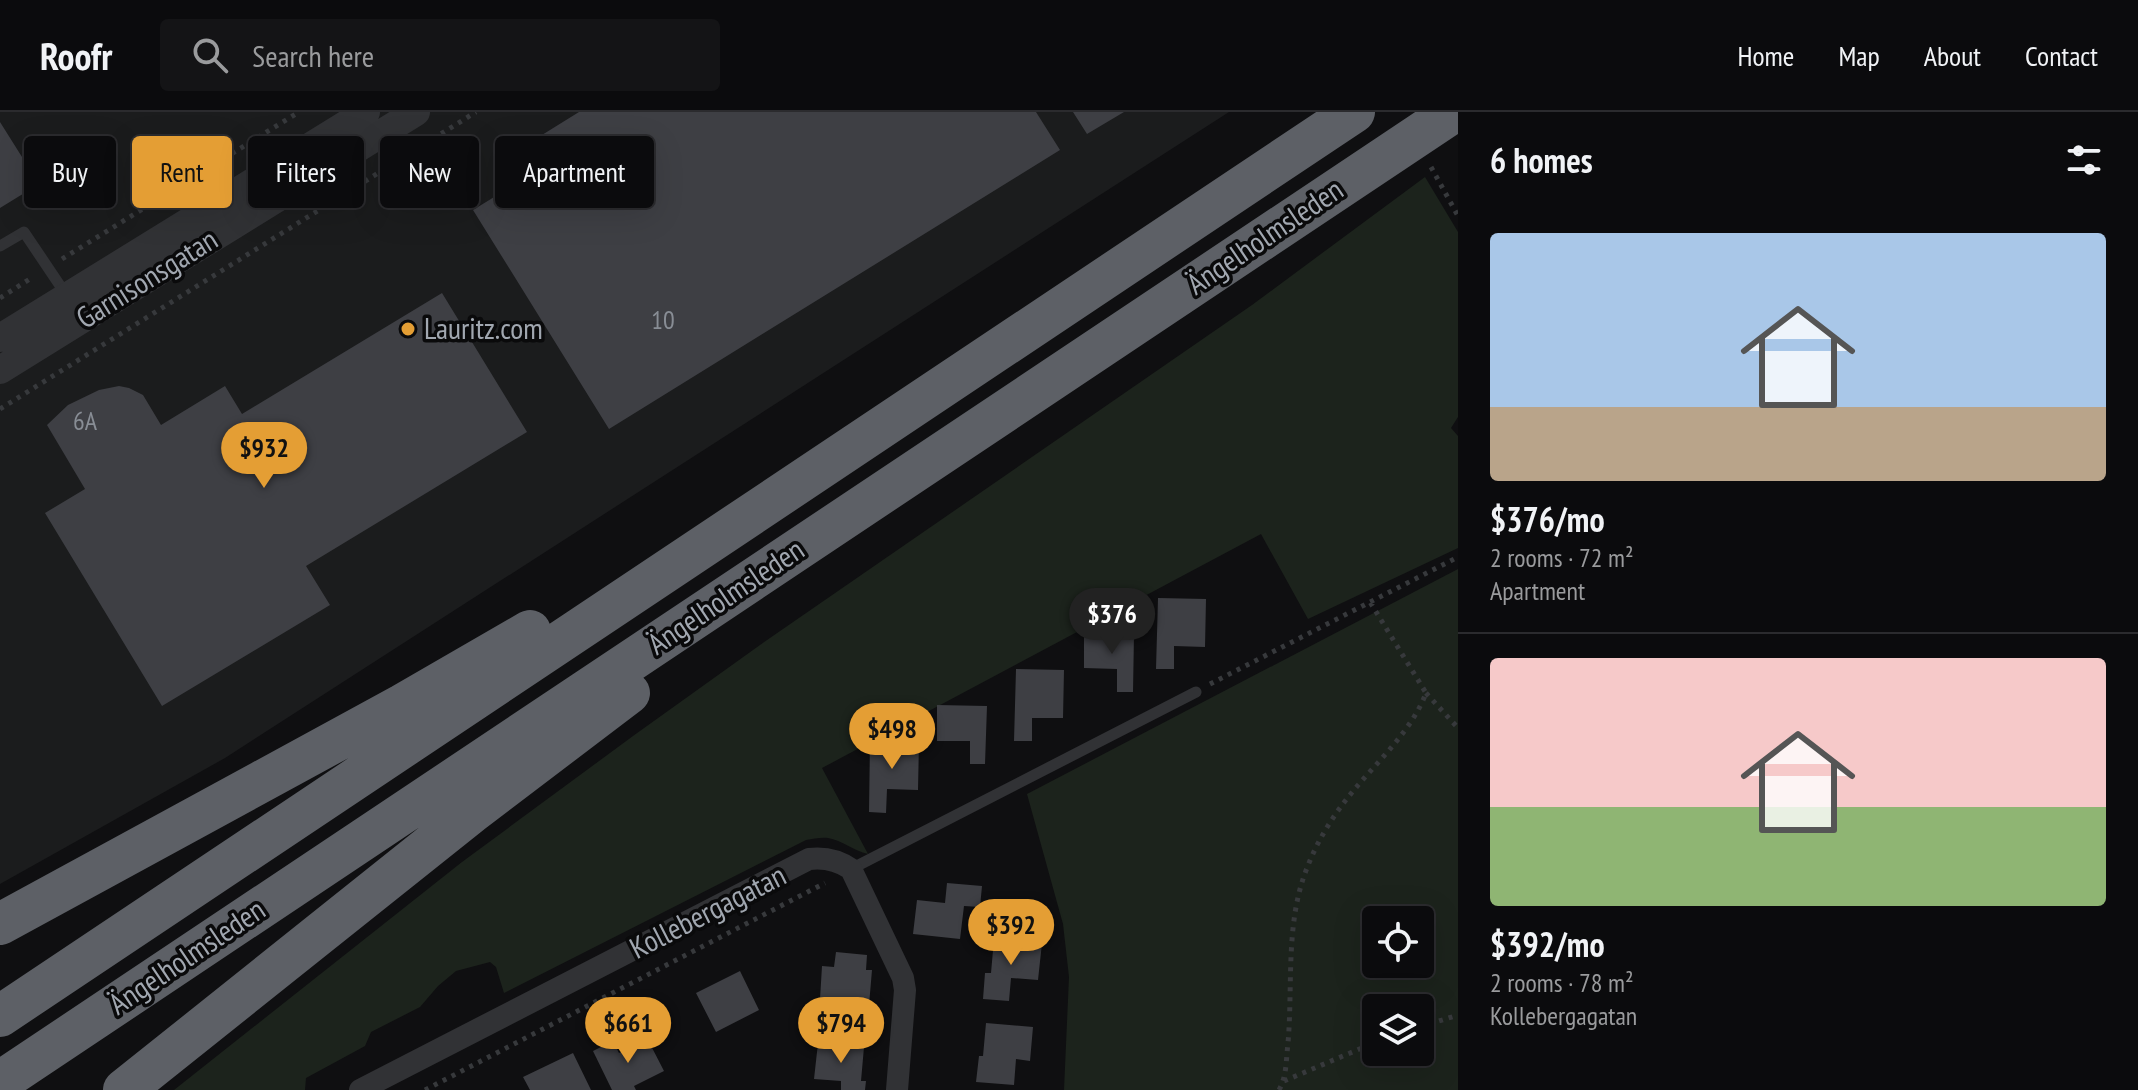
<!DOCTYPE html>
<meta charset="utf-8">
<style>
body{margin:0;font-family:"PT Sans Narrow",sans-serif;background:#141416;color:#f1f3f6;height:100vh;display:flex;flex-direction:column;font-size:30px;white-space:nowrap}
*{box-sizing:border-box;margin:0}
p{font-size:26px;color:#9a9b9d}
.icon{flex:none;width:44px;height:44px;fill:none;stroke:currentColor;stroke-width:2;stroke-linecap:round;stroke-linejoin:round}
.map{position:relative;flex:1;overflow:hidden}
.sheet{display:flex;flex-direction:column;background:#0b0b0d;width:680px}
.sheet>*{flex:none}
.guide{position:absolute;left:24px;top:24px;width:760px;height:72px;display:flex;gap:16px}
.buttons{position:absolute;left:1362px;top:794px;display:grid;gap:16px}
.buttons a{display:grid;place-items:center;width:72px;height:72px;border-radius:8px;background:#0b0b0d;box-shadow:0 8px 32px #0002,0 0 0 2px #2b2b2e;font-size:40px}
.price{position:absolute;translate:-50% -68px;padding:0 18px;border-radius:28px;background:#e49e34;color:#111;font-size:26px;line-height:52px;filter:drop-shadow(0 2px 4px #0008)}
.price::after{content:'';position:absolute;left:50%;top:48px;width:24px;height:18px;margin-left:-12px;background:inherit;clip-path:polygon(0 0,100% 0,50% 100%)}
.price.on{background:#222;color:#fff}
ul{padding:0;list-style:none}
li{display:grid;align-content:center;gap:16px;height:424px;padding:0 32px}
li+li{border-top:2px solid #2b2b2e}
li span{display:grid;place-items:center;height:248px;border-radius:8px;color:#555}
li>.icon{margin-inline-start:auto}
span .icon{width:144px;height:144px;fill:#fffc;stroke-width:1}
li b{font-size:34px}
h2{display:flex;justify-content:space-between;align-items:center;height:96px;padding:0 32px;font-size:34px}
.tag{padding:0 28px;border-radius:8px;background:#0b0b0d;box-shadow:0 8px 32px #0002,0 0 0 2px #2b2b2e;font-size:28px;line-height:72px}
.tag.on{background:#e49e34;color:#111}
header{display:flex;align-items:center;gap:48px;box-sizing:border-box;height:112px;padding:0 40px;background:#0b0b0d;border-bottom:2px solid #2b2b2e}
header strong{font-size:38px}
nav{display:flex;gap:44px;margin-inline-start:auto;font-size:28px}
.search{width:560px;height:72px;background:#141416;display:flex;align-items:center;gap:20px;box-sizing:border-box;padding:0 28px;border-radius:8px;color:#9a9b9d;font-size:30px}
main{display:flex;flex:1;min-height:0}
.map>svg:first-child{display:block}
.built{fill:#1b1c1d}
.green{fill:#1c231c;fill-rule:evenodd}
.building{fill:#3e3f44}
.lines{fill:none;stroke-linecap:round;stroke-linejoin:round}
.path{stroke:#37393c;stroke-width:5;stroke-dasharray:4 6;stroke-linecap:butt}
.service{stroke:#313235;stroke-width:11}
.minor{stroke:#313235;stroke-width:22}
.tertiary{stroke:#313235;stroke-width:28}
.motorway{stroke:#5d6066;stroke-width:42}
.poi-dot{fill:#e49e34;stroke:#0a0a0b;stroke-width:3}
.labels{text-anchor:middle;stroke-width:7;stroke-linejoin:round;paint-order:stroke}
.number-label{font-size:26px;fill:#888d95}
.street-label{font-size:30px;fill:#a1a7b0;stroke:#0a0a0b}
.poi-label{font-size:30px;fill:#a1a7b0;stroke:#0a0a0b;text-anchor:start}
</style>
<header>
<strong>Roofr</strong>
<div class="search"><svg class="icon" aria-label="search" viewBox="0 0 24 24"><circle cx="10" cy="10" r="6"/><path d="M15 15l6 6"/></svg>Search here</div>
<nav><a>Home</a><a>Map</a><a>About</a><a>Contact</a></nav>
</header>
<main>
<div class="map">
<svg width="1458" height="978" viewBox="0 0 1458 978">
<rect width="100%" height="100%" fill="#0f0f11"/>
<path class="built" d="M0 0H1229L225 646 0 772Z"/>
<path class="green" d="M1425 65 1458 120V305L1451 316 1458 324V436L1308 507 1261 422 822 656 868 742C854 739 842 728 828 726 821 725 813 727 806 728L504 881 496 855 490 850 456 859 438 874 420 895 371 920 365 934 306 966 305 978H174L462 750 633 624 760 533 1252 193Z
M1458 457V978H1064L1069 865 1063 812 1027 682ZM1420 808V852H1376V808ZM1420 896V940H1376V896Z"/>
<path class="building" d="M579 0H1036L1060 38 609 317 473 98 535 60 521 36Z
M1073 0H1124L1087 22Z
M0 10 39 72 0 96Z
M442 181 527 320 306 454 330 493 162 594 45 401 85 377 47 313 68 293 99 278 119 274 129 276 143 283 161 313 225 274 242 302Z
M1158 486 1206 487 1205 535 1174 534V557H1156Z
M1084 521 1134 522 1133 580H1117V557L1084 556Z
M1016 557 1064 558 1063 606H1032V629H1014Z
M937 593 987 594 985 652H970V629H937Z
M870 629 919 630 918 678 887 677 886 701 869 700Z
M947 771 982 774 980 795 964 794 960 827 913 822 917 788 945 791Z
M994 827 1042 831 1038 868 1011 866 1009 889 983 887 985 861H991Z
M836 840 867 843 866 858H872L868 905 836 902 835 916 811 913 812 903 819 904 822 854 834 855Z
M740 859 759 898 716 920 696 881Z
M986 911 1033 915 1030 949 1016 947 1014 973 976 970 979 944H983Z
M647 926 664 959 634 974 636 978H612L593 939 613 929 619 941Z
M818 931 864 935 861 969H866L865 978H841V969L814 967Z
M573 941 591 978H530L523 965Z"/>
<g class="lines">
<path class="path" d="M1431 55 1458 104
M62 147 299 0
M0 186 33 165
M0 297 476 0
M1210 572 1458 445
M1426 581 1458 616
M1420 915 1458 903
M1284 969 1376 930
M425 978 825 771
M1279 978C1287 964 1286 947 1288 931 1293 873 1285 811 1307 756 1318 727 1334 702 1354 678 1379 648 1412 618 1426 581L1370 490"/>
<path class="service" d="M0 134 24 120 67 184
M851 757 1196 580"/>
<path class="minor" d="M360 978 809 747C825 745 838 748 851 757L903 866 905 878 897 978"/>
<path class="tertiary" d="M0 226 366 0
M0 258 416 0"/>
<path class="motorway" d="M0 812 402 593 530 519
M0 904 1354 0
M0 970 1453 0
M124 978 471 701 629 581"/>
</g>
<circle class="poi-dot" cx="408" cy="217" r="8"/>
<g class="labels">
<g class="number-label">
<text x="663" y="217">10</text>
<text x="85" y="318">6A</text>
</g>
<g class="street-label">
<text transform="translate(1265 125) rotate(-34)" y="10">Ängelholmsleden</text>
<text transform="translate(147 167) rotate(-32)" y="10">Garnisonsgatan</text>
<text transform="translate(726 485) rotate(-34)" y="10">Ängelholmsleden</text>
<text transform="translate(708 800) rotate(-27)" y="10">Kollebergagatan</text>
<text transform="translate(187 845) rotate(-34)" y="10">Ängelholmsleden</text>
</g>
<g class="poi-label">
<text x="424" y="227">Lauritz.com</text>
</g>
</g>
</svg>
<div class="buttons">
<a><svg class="icon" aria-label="locate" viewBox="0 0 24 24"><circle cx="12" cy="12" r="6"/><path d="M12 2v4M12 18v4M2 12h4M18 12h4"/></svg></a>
<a><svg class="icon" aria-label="layers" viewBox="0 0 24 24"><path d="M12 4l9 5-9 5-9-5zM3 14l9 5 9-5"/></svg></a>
</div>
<b class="price" style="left:264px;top:378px">$932</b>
<b class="price on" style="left:1112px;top:544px">$376</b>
<b class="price" style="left:892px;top:659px">$498</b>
<b class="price" style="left:1011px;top:855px">$392</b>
<b class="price" style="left:628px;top:953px">$661</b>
<b class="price" style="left:841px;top:953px">$794</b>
<div class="guide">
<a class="tag">Buy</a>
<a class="tag on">Rent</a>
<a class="tag">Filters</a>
<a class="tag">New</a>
<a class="tag">Apartment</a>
</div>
</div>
<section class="sheet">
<h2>6 homes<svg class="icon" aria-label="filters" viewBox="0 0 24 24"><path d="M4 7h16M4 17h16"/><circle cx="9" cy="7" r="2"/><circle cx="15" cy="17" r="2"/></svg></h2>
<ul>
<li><span style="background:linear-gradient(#a9c7e8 70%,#b9a48a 0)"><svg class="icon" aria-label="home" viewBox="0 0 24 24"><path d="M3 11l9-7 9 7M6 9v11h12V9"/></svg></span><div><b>$376/mo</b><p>2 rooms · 72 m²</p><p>Apartment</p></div></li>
<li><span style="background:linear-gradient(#f6c9c9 60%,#8fb573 0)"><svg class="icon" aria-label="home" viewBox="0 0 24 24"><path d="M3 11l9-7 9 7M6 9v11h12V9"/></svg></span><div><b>$392/mo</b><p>2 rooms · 78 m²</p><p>Kollebergagatan</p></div></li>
</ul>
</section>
</main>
